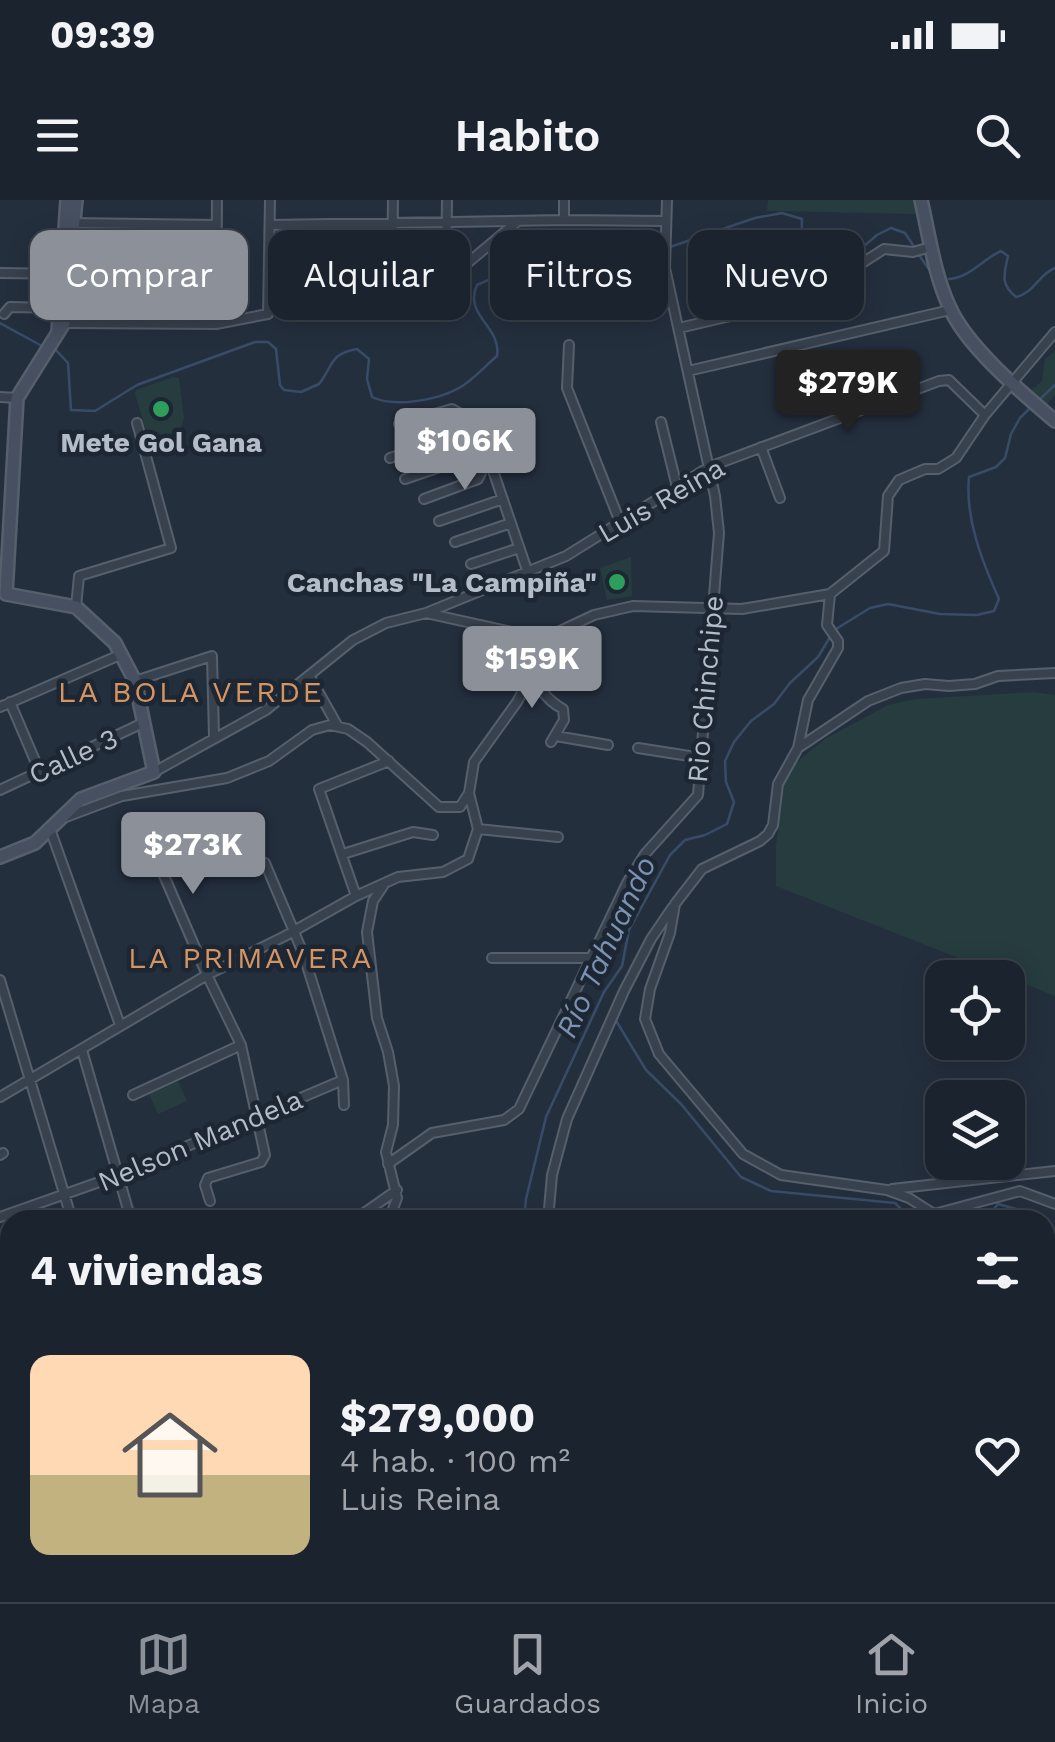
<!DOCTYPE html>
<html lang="es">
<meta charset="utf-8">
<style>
body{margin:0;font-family:"Work Sans",sans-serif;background:#242b36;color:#f1f3f6;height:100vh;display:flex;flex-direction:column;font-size:38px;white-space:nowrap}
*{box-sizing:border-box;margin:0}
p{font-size:32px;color:#a0a4aa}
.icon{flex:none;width:55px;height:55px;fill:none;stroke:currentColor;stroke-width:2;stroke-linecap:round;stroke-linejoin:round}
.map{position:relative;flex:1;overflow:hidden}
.drawer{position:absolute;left:0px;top:1010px;width:1055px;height:392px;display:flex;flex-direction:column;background:#1b232e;border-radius:30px 30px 0 0;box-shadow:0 5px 25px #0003,0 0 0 2px #39404a}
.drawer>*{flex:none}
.banner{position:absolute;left:30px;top:30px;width:995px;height:90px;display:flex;gap:20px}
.buttons{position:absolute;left:925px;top:760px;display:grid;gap:20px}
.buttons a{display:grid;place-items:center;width:100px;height:100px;border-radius:20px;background:#1b232e;box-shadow:0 5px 25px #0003,0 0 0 2px #39404a;font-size:50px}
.price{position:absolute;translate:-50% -85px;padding:0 22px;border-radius:10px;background:#8c9099;color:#fff;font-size:32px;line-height:65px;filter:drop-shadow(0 2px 5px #0008)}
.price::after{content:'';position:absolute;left:50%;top:60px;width:30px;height:22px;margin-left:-15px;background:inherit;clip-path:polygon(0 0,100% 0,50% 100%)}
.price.selected{background:#222;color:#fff}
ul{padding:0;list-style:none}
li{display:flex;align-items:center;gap:30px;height:250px;padding:0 30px}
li+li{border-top:2px solid #39404a}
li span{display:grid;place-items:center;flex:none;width:280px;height:200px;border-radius:20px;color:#555}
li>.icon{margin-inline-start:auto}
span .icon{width:120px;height:120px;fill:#fffc;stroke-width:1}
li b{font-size:42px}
h2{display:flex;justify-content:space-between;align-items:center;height:120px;padding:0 30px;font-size:42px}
.pill{padding:0 35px;border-radius:20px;background:#1b232e;box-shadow:0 5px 25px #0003,0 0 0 2px #39404a;font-size:35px;line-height:90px}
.pill.selected{background:#8c9099;color:#fff}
.status{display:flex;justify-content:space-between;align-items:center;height:70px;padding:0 50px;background:#1b232e;direction:ltr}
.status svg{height:28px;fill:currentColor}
header{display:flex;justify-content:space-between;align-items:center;height:130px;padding:0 30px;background:#1b232e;font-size:45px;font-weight:600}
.menu{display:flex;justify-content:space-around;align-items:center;height:140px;border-top:2px solid #39404a;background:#1b232e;font-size:28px;color:#a0a4aa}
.menu a{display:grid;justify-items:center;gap:5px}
.menu .selected{color:#8c9099}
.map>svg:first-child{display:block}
.green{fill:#263c3f}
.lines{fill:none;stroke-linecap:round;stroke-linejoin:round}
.stream{stroke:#394c67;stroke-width:2.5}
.street-casing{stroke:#565f6c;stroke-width:12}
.secondary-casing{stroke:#565f6c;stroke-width:16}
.street{stroke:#38414e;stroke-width:8}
.secondary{stroke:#465061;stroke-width:11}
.leisure-dot{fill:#2e9e5b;stroke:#1d2633;stroke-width:4}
.labels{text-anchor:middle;stroke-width:9;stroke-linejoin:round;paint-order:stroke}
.poi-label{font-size:28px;font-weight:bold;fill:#b4bcc9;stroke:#1d2633}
.street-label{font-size:28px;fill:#b4bcc9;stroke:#1d2633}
.neighbourhood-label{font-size:30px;letter-spacing:2.5px;fill:#d59563;stroke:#1d2633}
.water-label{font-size:30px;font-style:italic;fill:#7c92b1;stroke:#1d2633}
</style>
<div class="status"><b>09:39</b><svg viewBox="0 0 49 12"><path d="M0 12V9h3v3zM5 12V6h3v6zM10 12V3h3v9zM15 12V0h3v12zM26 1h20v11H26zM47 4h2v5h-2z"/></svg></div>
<header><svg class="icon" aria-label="menu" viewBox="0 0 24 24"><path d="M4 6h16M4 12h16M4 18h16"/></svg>Habito<svg class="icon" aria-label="search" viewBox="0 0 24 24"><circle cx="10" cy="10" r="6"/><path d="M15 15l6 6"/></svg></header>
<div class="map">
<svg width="1055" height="1402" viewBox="0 0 1055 1402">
<rect width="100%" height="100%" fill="#242f3e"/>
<path class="green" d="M768 0H914L917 14 767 11Z
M1055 151V195L1047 204 1030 191 1042 181 1045 159Z
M173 177 179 178 184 218 179 236 150 244 135 194 136 190Z
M631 357 632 396 607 400 600 368Z
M1034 492 1055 495V796L776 686V646L784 583 793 565 825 539 888 505 915 499Z
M178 881 187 901 158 914 149 894Z"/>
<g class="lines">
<path class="stream" d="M670 47 755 18 782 13 802 19 801 60 804 69 814 75 838 68 877 35 891 28 905 33 915 48
M919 55 933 75
M949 79C969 78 983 59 1001 51L1008 56C1004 75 1000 84 1016 97 1034 93 1038 75 1055 68
M0 123 42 146
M54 148 68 163 71 210 95 211 137 185 255 142H268L276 149 280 185 284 190 301 192 319 184C334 165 329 154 357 149L369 159 367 179 372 197C394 208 438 200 459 188 472 181 485 166 497 156 502 127 463 115 477 85 531 60 574 46 632 68L660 54
M1038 201 1055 185
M836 429 870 408 888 404 940 414 977 415 994 411 999 399C982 361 965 319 969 277L996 267 1005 258 1011 234 1020 218 1032 206
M615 819 646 870 681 904 741 977 771 991 895 1003 901 1009 904 1020
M524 1020 526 999 546 917 604 792 622 766 629 730 670 655 685 640 705 635 727 624 734 602 726 582 725 561 734 542 751 521 774 504 790 483 818 457 830 437
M985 1020 998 1004 1016 1009 1032 1020
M1045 1033 1055 1031
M1045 1328 1055 1325
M437 1402 443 1392
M1023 1402 1025 1392"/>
<g class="street-casing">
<path id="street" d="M564 0V20
M69 23 217 25
M270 25 564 20 664 21
M0 73 216 76
M392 75 393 0
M842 76 884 49 913 52 931 47
M270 78 392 75 446 81 518 21
M446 81 447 0
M4 114 10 107 61 108
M63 123 216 124 268 114 270 0
M216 124 217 0
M679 128 794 101
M569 145 567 188 620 322
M688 171 950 110
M0 197 17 198
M661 222 677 287
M399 224 452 209 459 213 475 255 487 253 528 373
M761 247 780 298
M390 258 467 232
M405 279 475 255 481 273 478 279 424 299
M439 321 503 299
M455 342 511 323
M471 364 519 348
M76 407 79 376 171 348 137 223
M426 413 543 439
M1055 473 998 476 975 484 949 486 925 484 901 488 868 501 798 548 778 584 773 625 768 634 760 641 702 669 675 704 670 733 650 789 645 819 659 854 743 954 781 975 887 990 909 998 934 1014 1020 991 1055 1004
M526 476C543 488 544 499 563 509L564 520 551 542
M310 477 337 525
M135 481 212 456 214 537
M10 502 39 570
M0 507 122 454
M556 536 608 545
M638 548 702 558
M798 548 808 500 838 448V441L827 425 830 394 884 351 888 296 899 280 925 269H938L956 258 985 215 1055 132
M154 572 266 510 353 440 386 423 426 413 566 356 709 267 939 181 949 180 985 215
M0 590 145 522
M66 617 122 596 227 578 269 561 312 530 330 525 348 529 367 542 439 607H460L469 593
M50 629 120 825
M478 629 558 637
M146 634 207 775 241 845 265 955 261 962 208 978 205 985 210 1001
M343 654 413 632 433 635
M265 663 303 753 343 880 344 905
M383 686 373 701 367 732 377 818 388 852 394 886 393 925 386 952 397 998 389 1020
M356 696 319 589 389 561
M492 758H590
M0 780 72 1020
M82 850 131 1020
M133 895 241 845
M0 897 207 775 285 736 356 696 398 677 443 672 468 659 478 629 469 593 474 562 517 502 524 489 533 450 543 439 594 415 633 406 742 409 830 394
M0 955 3 953
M388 964 432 933 504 920 519 909 627 683 645 654 698 595 719 333 715 296 665 68 667 0
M892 989 1055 971
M0 1017 119 975 343 880
M354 1020 397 990
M548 1020 552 975 567 919 624 791 651 739 672 708
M0 1055 10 1084
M1045 1361 1055 1349
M0 1387 10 1381
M25 1392 30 1402
M58 1392 63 1402
M119 1392 124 1402
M650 1392 655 1402
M1041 1392 1045 1402
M352 1402 358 1392
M518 1402 523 1392
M897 1402 905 1392"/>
</g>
<g class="secondary-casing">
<path id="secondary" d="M921 0C929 35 934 73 949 106 966 146 1022 193 1055 221
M58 131 67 0
M0 657 35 643 81 599 154 572 135 481 115 443 76 407 6 394 17 198 64 123 76 0"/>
</g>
<use href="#street" class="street"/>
<use href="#secondary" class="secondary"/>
</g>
<g class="leisure-dot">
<circle cx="161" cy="209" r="10"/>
<circle cx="617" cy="382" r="10"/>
</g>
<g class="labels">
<g class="poi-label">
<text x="161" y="252">Mete Gol Gana</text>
<text x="597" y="392" text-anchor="end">Canchas "La Campiña"</text>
</g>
<g class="street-label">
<text transform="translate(661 300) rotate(-30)" y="10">Luis Reina</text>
<text transform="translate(705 489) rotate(-85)" y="10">Rio Chinchipe</text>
<text transform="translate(73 556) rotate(-25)" y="10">Calle 3</text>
<text transform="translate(200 940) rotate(-23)" y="10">Nelson Mandela</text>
</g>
<g class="neighbourhood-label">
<text x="191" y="502">LA BOLA VERDE</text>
<text x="251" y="768">LA PRIMAVERA</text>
</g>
<g class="water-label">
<text transform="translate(606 747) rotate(-65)" y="10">Río Tahuando</text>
</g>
</g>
</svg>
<div class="buttons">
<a><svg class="icon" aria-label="locate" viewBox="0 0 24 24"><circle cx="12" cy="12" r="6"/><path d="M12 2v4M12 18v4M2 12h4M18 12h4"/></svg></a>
<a><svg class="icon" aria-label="layers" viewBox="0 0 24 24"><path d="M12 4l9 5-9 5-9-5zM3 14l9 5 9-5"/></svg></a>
</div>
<b class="price selected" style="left:848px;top:235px">$279K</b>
<b class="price" style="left:465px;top:293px">$106K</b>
<b class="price" style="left:532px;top:511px">$159K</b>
<b class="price" style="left:193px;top:697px">$273K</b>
<div class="banner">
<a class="pill selected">Comprar</a>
<a class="pill">Alquilar</a>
<a class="pill">Filtros</a>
<a class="pill">Nuevo</a>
</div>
<section class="drawer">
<h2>4 viviendas<svg class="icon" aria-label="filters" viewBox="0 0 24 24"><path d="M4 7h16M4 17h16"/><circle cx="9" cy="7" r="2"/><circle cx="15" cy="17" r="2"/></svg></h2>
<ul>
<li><span style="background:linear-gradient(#ffd9b3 60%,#c2b280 0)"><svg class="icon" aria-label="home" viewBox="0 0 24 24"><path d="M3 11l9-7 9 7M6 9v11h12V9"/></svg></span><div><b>$279,000</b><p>4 hab. · 100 m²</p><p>Luis Reina</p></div><svg class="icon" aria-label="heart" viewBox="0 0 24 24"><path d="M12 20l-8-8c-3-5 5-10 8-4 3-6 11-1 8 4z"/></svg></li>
</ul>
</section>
</div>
<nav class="menu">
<a class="selected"><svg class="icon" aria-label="map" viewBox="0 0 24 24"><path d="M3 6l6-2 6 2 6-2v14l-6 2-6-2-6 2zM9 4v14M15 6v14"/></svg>Mapa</a>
<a><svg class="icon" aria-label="saved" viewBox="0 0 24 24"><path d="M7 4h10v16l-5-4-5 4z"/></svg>Guardados</a>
<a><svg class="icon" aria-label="home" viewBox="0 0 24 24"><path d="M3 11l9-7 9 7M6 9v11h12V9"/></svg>Inicio</a>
</nav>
